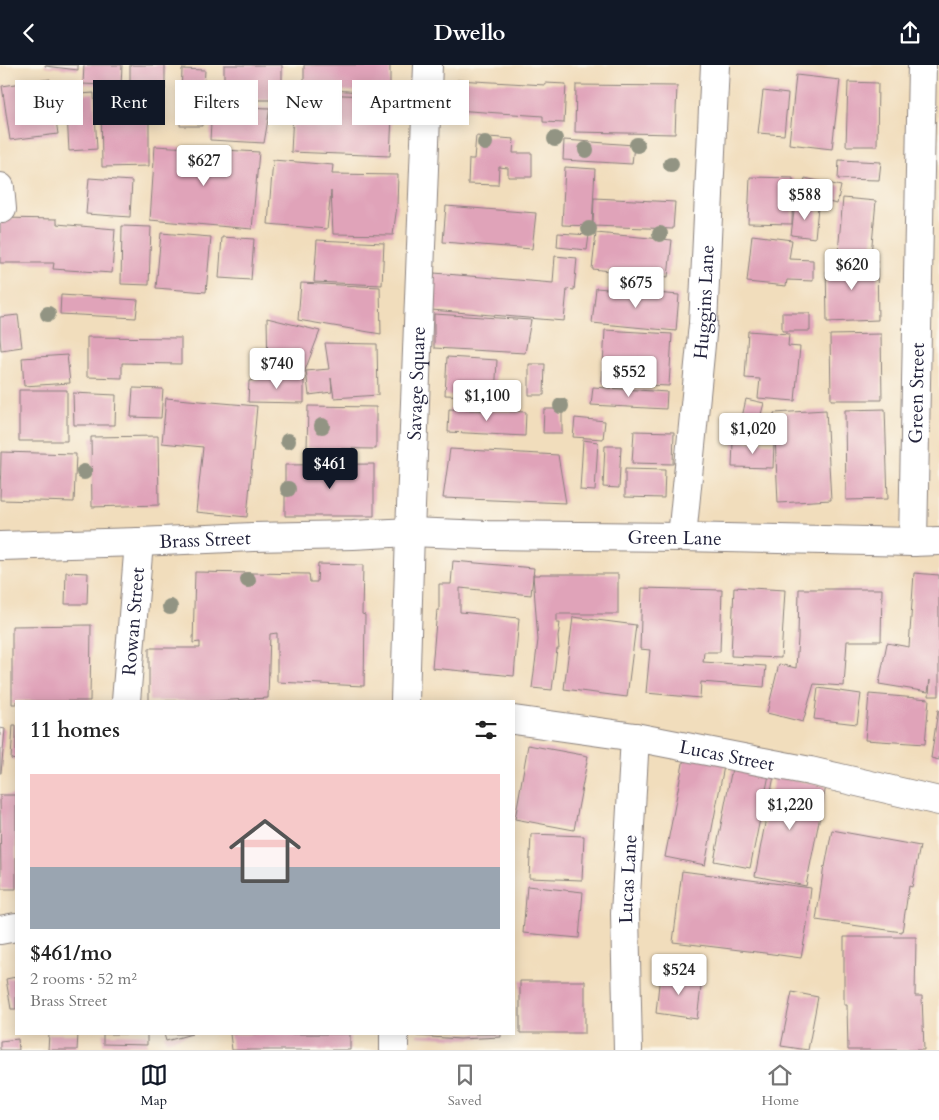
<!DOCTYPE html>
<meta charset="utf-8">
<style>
body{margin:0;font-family:Cardo,serif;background:#f6f6f6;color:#222;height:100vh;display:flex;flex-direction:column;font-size:19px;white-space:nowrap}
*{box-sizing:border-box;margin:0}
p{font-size:16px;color:#767676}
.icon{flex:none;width:28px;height:28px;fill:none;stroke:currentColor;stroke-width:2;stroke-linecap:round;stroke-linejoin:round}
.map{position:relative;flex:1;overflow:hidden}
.details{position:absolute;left:15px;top:635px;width:500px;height:335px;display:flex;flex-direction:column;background:#fff;border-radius:0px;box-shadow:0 2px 12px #0003}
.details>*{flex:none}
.hud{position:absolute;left:15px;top:15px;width:500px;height:45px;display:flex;gap:10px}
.price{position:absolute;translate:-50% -42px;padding:0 11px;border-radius:5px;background:#fff;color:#222;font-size:16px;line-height:32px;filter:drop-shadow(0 1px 2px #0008)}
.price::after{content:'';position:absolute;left:50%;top:30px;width:15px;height:11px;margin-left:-8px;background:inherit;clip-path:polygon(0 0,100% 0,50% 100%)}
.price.current{background:#111827;color:#fff}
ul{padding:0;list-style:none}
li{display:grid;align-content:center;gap:10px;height:265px;padding:0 15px}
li+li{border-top:1px solid #e0e0e0}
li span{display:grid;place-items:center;height:155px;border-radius:0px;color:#555}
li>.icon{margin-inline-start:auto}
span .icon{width:90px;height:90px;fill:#fffc;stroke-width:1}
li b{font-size:21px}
h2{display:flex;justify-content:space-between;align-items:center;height:60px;padding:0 15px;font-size:21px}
.pill{padding:0 18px;border-radius:0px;background:#fff;box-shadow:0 2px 12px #0003;font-size:18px;line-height:45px}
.pill.current{background:#111827;color:#fff}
header{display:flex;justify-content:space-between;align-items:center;height:65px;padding:0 15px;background:#111827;color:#fff;font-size:22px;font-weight:600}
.dock{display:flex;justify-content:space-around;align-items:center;height:70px;border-top:1px solid #e0e0e0;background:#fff;font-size:14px;color:#767676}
.dock a{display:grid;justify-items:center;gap:2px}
.dock .current{color:#111827}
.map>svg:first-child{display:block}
.building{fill:#e0a3b9}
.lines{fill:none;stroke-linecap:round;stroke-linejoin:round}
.minor-casing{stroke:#8a807c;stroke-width:30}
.minor{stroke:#fff;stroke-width:28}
.tree{fill:#929483}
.labels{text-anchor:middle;stroke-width:4;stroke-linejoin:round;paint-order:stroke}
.street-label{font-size:19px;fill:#22223b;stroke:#fbf7ec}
</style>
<header><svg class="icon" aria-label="back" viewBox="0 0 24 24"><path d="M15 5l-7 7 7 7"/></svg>Dwello<svg class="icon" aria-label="share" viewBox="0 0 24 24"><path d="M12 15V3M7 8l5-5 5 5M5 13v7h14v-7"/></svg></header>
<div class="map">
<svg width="939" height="985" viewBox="0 0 939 985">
<rect width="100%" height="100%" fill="#fbf7ec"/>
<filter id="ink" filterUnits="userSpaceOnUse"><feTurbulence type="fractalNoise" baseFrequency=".02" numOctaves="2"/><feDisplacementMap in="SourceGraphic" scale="10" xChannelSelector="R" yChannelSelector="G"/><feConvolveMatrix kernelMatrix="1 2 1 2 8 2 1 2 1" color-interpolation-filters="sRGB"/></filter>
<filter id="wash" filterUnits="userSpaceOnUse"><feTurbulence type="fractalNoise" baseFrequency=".0096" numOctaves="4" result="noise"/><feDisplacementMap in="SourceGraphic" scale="20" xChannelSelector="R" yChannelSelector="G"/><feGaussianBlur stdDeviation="1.12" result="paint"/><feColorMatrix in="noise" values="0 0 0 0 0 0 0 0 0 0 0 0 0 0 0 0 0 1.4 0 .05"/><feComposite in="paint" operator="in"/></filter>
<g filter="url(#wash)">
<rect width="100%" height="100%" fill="#f1ddbc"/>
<g id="blocks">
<path class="building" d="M45 0H78V5L45 1Z
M84 0H122L121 21 83 19Z
M130 0H165V25L130 24Z
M224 0H282V35H224Z
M304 0H390V29L304 23Z
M182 4 205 5 202 61H180Z
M796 10 840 15 832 84 789 79Z
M50 14 58 69 10 75 2 21Z
M457 15 545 20V18L566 19 564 58 543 57V51L455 45Z
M848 17 878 18 877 81H846Z
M576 20 677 21 675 69 575 67Z
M763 26 788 29 784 70 758 68Z
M94 28 97 84 69 86 66 30Z
M294 28 393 32 390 91 291 87Z
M149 34V101L102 102 101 35Z
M212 41 270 43 264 78 210 75Z
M476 71 514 74 513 88H532V112H508V103L499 102 498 120 468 119 469 94H474Z
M564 75 634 80 632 99 563 95Z
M155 81 259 87 252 164 150 155Z
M273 95 333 100 332 109 398 110 397 141 393 170 333 169 331 126 327 164 268 159Z
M839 95 881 97 879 115 838 114Z
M565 102 595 104 592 161 562 160Z
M750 112 793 113 792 159 748 158Z
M89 113 132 116 130 152 86 149Z
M805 113 841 121 837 139 801 131Z
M594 133 675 137 673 164 593 161Z
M843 133 876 136 871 190 838 187Z
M795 139 818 142 815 173 791 170Z
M446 141 536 148 532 184 443 177Z
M0 153 57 154V159L115 164 112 208 53 204 54 198H0Z
M122 161 151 162 149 220 121 219Z
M161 168 211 172 206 227 156 223Z
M558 168 589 170 587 185 557 182Z
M596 168 672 175 668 212 592 204Z
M752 170 792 175 789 194 813 195V216L787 215 786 221 747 217Z
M222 172 254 174 251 215 219 213Z
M317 175 384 178 382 220 314 217Z
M555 191 577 193 574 225 567 224 564 256 431 245 434 208 553 218Z
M877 195 878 255 827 257 826 196Z
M301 218 380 222 381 269 298 255Z
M596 223 679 230 676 266 592 258Z
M61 230 138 235 136 253 60 249Z
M782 248H810V266H782Z
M434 249 531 255 525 288 434 283Z
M18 250 22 282 1 285 0 273V252Z
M267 253 320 266 304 308 268 310Z
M605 265 672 269 669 321 602 318Z
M748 266 789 269 788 281 800 282 795 336 758 333 760 314 745 313Z
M881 269 882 335H831L830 270Z
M87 272 181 273V299L122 298V313L87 312Z
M325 278 377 279 378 330 334 333 331 313 332 327 309 330 306 306 329 304Z
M67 290 70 318 24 321 22 293Z
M447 292 497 295 495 332 445 330Z
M529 299H545L544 330H529Z
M275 310 286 313 304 311V338L248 337 249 316Z
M593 322 667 327 666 344 591 340Z
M133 323 163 324 161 353 131 352Z
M19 325H67V376H19Z
M73 328 116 330 115 360H74Z
M166 333 257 341 247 452 196 447 203 382 162 378Z
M746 334 764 338 758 361 741 357Z
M308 341 376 342V384L307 383Z
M449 344 526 347 525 371 448 367Z
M544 344H562V368H543Z
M885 344 888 434 846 435 845 345Z
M826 345 831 435 778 438 774 348Z
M575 353 605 356 603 374 573 372Z
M634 366 674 367 673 399 632 398Z
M158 371 159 440 92 442 91 372Z
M583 375 598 377 595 426 580 425Z
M733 376 774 378 773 403 732 402Z
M605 381H621L619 423 603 422Z
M450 384 558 390 566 438 443 433Z
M1 387 76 389 74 437 0 435Z
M374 399V451H285V400Z
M625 404 665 405 664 433 625 432Z
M453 496 534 503 531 530 460 523V547L519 553 514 611 432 603 437 545H439V519H451Z
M318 499 363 500 362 549 365 550 364 621 277 617V568L270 569 268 633 214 636H149V583H200V577L193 578 195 507 309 509 310 517H317Z
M66 507 88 508 87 539H65Z
M914 508 939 510V631H929L930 615 928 627 879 619 887 578 909 582Z
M540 509H618V549H557V558H560L558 572 559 584H557L552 625 532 623 538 575 533 510H540Z
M734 522 785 525 781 593 731 591Z
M642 523 722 525 720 587H704L703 597 766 601 764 622 701 617 700 633 646 628 650 585 640 584Z
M799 524H882L881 576H847L844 621 814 619 803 657 767 648 779 599 796 603 798 573Z
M573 552 636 560 627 632 564 624Z
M91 560 90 636H16V639H12V561Z
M818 623 861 629 857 659 814 654Z
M869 629 929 634 925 679 865 675Z
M938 645H939V695L931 693Z
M13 660H16V695L11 694Z
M0 663 5 664 1 708H0Z
M528 680 588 691 574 765 515 754Z
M685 688 725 696 705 800 665 792Z
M732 703 769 710 750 803 714 796Z
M774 711 826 721 806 821 755 811Z
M0 730H16V824H1Z
M832 765 920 781 912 822 909 821 902 867 816 855 824 801 825 802Z
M531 769 584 771 582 815 529 813Z
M682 806 811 823 807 860 801 893 765 888 673 877Z
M527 821 583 827 579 873 523 868Z
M844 872H916L915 931H922L924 985H848L847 940H844Z
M660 909 702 914 697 954 656 948Z
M16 912V944H11L6 914Z
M520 916H585V968H520Z
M792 927 818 932 808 985 781 981Z
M49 969H78L77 985H48Z
M103 969H147V980L103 979Z
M164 969H192L166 976Z
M230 969H350V985H232Z
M417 969H501V972L460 974 417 971Z
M18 974 19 985H0V976Z"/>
</g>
</g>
<g filter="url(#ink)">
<use href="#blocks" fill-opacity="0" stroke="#8a807c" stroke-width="1"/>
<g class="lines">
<g class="minor-casing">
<g id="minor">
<path d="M0 122 2 144"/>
<path id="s1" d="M682 472 703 259 715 0"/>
<path id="s2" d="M913 477 922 0"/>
<path id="s3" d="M0 481 139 477 253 472 353 470 410 467 487 470 682 472 913 477 939 476"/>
<path id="s4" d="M126 636 139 477"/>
<path id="s5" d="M405 636 410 467 428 0"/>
<path id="s6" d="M514 655 635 672 810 706 939 736"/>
<path d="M0 865 16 862"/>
<path d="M394 985V969"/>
<path id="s7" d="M628 985 625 849 635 672"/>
</g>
</g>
<use href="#minor" class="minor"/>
</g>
<g class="tree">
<circle cx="555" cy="74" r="8"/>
<circle cx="485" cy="78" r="8"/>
<circle cx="637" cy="80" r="8"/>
<circle cx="586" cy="85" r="8"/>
<circle cx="671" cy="99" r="8"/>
<circle cx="589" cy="164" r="8"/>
<circle cx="660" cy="169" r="8"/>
<circle cx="48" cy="249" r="8"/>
<circle cx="561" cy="341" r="8"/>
<circle cx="322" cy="361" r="8"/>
<circle cx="288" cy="376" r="8"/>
<circle cx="84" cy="407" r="8"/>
<circle cx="288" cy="424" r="8"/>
<circle cx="248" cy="515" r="8"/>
<circle cx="170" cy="542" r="8"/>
</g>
</g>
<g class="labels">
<g class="street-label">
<text dy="7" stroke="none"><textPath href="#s1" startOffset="236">Huggins Lane</textPath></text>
<text dy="7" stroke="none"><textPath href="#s5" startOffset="318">Savage Square</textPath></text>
<text dy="7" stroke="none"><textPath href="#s2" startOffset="149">Green Street</textPath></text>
<text dy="7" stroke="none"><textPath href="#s3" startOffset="675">Green Lane</textPath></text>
<text dy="7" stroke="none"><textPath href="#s3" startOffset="205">Brass Street</textPath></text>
<text dy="7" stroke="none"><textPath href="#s4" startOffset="80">Rowan Street</textPath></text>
<text dy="7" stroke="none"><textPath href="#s6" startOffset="216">Lucas Street</textPath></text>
<text dy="7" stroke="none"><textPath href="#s7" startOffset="171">Lucas Lane</textPath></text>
</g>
</g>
</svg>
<b class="price" style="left:204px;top:122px">$627</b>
<b class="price" style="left:805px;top:156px">$588</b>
<b class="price" style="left:852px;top:226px">$620</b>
<b class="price" style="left:636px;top:244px">$675</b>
<b class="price" style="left:277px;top:325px">$740</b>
<b class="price" style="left:629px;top:333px">$552</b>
<b class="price" style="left:487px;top:357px">$1,100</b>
<b class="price" style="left:753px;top:390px">$1,020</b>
<b class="price current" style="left:330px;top:425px">$461</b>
<b class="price" style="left:790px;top:766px">$1,220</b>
<b class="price" style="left:679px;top:931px">$524</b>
<div class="hud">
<a class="pill">Buy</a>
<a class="pill current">Rent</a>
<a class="pill">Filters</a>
<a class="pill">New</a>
<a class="pill">Apartment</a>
</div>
<section class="details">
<h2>11 homes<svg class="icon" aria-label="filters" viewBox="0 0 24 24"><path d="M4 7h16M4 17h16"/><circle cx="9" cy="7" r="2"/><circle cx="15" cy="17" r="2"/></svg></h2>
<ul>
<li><span style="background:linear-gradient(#f6c9c9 60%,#9aa5b1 0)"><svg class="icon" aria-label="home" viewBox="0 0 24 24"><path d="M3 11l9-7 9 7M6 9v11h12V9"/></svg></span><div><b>$461/mo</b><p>2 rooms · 52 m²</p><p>Brass Street</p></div></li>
</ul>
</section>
</div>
<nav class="dock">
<a class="current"><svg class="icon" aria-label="map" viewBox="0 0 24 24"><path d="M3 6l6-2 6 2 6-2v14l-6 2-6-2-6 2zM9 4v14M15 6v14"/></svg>Map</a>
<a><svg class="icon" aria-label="saved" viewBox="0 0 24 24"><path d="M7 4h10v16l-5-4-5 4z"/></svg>Saved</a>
<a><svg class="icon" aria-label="home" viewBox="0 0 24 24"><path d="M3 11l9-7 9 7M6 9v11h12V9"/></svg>Home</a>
</nav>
